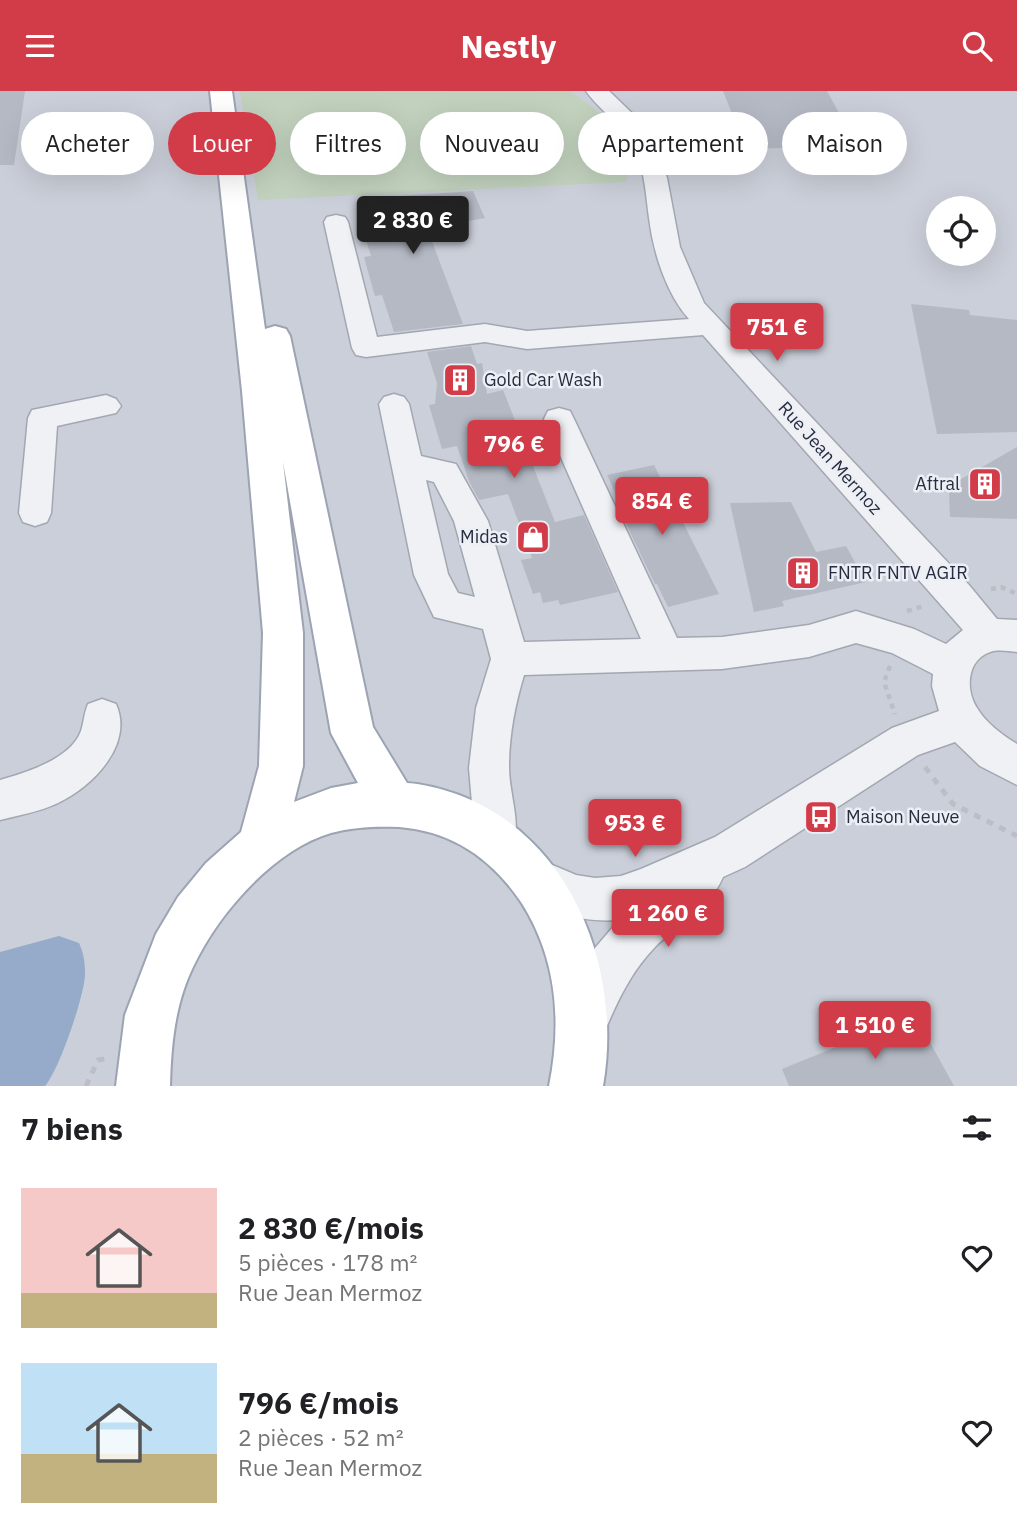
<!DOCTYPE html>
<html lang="fr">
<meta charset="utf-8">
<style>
body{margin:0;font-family:"IBM Plex Sans",sans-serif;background:#f6f6f6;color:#202124;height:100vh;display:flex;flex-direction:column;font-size:26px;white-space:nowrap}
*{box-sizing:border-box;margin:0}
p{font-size:23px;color:#757577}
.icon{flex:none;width:38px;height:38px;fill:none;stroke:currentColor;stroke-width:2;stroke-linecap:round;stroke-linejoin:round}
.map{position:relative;height:995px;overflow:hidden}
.side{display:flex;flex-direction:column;background:#fff;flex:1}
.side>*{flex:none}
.banner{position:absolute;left:21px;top:21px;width:976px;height:63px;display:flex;gap:14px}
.buttons{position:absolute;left:926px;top:105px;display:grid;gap:14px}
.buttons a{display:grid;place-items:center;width:70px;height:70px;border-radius:50%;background:#fff;box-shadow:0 7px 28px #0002;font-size:35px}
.price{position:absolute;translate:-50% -60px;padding:0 16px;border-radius:7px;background:#d23c48;color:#fff;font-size:23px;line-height:46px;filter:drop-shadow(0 2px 4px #0008)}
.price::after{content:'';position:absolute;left:50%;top:42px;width:21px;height:16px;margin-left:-10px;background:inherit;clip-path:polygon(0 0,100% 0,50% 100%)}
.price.current{background:#222;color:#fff}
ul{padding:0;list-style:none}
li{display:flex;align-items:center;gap:21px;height:175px;padding:0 21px}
li span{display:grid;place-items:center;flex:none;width:196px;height:140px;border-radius:0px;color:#555}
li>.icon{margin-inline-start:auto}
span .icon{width:84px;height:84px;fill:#fffc;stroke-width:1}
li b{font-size:30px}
h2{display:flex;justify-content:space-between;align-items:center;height:84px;padding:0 21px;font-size:30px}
.pill{padding:0 24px;border-radius:32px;background:#fff;box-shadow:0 7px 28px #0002;font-size:24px;line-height:63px}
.pill.current{background:#d23c48;color:#fff}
header{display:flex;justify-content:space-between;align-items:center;height:91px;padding:0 21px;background:#d23c48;color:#fff;font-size:32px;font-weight:700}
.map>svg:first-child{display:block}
.built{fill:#cbcfd9;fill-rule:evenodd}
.green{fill:#c1d1bd}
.water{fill:#96abc9}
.building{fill:#b4b9c4}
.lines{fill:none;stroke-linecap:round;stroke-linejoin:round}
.minor-casing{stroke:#a2a7b1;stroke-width:3}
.major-casing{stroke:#9ca3b3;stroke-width:4}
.path-far1{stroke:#bbbec5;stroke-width:4.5;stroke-dasharray:5 5;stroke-linecap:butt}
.path{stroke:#bbbec5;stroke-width:5;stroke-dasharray:7 7;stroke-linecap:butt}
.minor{fill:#eff1f5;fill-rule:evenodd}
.major{fill:#fff;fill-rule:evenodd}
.labels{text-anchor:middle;stroke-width:5;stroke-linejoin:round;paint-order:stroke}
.poi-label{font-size:18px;fill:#262d3e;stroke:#eceff5;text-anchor:start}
.street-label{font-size:18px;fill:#262d3e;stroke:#eceff5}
</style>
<header><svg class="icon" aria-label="menu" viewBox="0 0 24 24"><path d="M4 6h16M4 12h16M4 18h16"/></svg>Nestly<svg class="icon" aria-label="search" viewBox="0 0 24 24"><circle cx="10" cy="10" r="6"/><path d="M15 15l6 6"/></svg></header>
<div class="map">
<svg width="1017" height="995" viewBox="0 0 1017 995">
<rect width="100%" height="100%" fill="#dde0e7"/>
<path class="built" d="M0 0H1017V995H0ZM938 117H984V163H938Z"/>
<path class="green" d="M240 0H570L604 25 630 71 626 91 258 109Z"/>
<path class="water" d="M59 845 79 852C84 863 85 872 85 884 84 906 59 979 45 995H0V861Z"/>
<path class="building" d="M0 0H25L14 74H0Z
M723 0H827L857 55 746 58Z
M473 100 485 127 427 137 463 233 394 241 382 204 375 205 370 188 364 166 371 165 360 130 366 129 359 108Z
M911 213 969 219 970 224 1017 229V341L937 343Z
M471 255 477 273 482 272 487 303 503 299 555 431 584 424 618 501 560 514 558 509 543 512 540 501 533 503 521 469 532 467 508 403 479 409 469 390 457 355 442 358 429 314 435 313 437 292 427 261Z
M1017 356V428L950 426 949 402 956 391Z
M654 374 719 503 668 516 657 493H655L618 416 622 415 607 384Z
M791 411 816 461 846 455 866 491 782 510 784 515 754 521 730 412Z
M915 924 954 995H789L782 978Z"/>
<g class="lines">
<g class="minor-casing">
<path id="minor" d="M586 0H609L637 27 658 60 667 87 680 156 704 212 969 494 997 528 1017 529V561C1008 560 998 558 990 561 967 569 965 598 977 617 986 632 1002 644 1017 653V694L980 675 955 651 918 664 745 776 723 786C710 817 677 833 655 856 628 884 615 916 600 951L583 958 566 951 559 934 595 857 619 829C579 832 558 821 523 805L516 790 523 775 538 768 576 784 595 787 621 785 641 778 715 746 892 637 939 620 932 595 933 583 892 562 856 552 809 566 722 578 524 584C515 614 509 644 509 676 509 705 523 734 511 762L496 768 481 762 475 747 469 677 476 617 491 568 483 538 434 526 414 484 379 313 384 306 394 303 404 306 409 313 421 365 456 373 488 430 524 551 641 548 544 328 548 320 559 317 570 320 574 328 677 547 722 546 809 534 856 520 914 538 946 553 963 539 703 244 527 258 485 251 366 266 356 264 352 257 324 131 327 126 336 124 345 126 348 131 377 246 485 233 527 240 689 228C666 203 653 160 649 127 646 105 645 84 637 63 625 33 602 23 586 0ZM426 389 434 391 454 430 475 506 458 502 448 483Z
M106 304 116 308 121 315 116 322 57 335 51 422 47 431 35 435 23 431 19 422 28 327 32 319Z
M102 608 116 613C134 654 93 695 58 712 40 721 19 724 0 729V689C25 682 71 668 81 640 84 631 84 622 88 613Z"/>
</g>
<g class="major-casing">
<path id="major" d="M210 0H232L265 238 275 235 286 238 290 245 373 636 407 692C425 693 442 698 459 704 573 747 623 881 603 995H549C562 931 557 867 521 811 492 768 452 740 399 736 376 735 353 736 331 742 273 759 218 823 193 876 175 913 171 954 170 995H116L125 924 156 843 178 806 206 772 241 741 259 675 263 542 242 300ZM283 371 331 642 358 692 331 697 294 711 303 675V542Z"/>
</g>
<path class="path-far1" d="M991 498 1001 496 1017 503
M907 520 924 515
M890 575 884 591 895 623"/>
<path class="path" d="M925 676 953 713 1017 745
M86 995 98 969 105 968"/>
<use href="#minor" class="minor"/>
<use href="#major" class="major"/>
</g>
<defs>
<g id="building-square" transform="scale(1.75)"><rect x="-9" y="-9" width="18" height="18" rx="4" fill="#d23c48" stroke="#eceff5"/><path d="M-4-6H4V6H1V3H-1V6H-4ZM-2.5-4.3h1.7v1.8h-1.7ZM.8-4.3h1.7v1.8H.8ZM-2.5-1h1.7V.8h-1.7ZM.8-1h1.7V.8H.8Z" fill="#fff"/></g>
<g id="shop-square" transform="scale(1.75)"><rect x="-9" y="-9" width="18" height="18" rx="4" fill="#d23c48" stroke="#eceff5"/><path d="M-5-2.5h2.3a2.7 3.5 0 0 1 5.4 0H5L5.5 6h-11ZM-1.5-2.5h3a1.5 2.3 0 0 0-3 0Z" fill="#fff"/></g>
<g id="bus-square" transform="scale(1.75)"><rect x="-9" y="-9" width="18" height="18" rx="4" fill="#d23c48" stroke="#eceff5"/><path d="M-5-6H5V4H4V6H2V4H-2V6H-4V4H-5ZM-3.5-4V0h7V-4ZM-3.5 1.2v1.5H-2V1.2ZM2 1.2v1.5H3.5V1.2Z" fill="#fff"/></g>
</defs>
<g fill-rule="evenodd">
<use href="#building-square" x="460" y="289"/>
<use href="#building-square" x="985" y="393"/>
<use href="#shop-square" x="533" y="446"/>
<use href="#building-square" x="803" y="482"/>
<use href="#bus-square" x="821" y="726"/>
</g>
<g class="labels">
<g class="poi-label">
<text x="484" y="295">Gold Car Wash</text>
<text x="960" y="399" text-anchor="end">Aftral</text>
<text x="508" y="452" text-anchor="end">Midas</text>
<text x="828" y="488">FNTR FNTV AGIR</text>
<text x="846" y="732">Maison Neuve</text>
</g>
<g class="street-label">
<text transform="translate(830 367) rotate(48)" y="6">Rue Jean Mermoz</text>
</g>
</g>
</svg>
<div class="buttons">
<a><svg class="icon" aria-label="locate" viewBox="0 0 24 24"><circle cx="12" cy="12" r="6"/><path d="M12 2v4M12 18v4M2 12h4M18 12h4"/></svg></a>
</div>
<b class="price current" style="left:413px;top:165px">2 830 €</b>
<b class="price" style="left:777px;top:272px">751 €</b>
<b class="price" style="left:514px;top:389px">796 €</b>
<b class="price" style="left:662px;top:446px">854 €</b>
<b class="price" style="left:635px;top:768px">953 €</b>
<b class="price" style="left:668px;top:858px">1 260 €</b>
<b class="price" style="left:875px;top:970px">1 510 €</b>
<div class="banner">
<a class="pill">Acheter</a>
<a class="pill current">Louer</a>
<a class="pill">Filtres</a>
<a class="pill">Nouveau</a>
<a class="pill">Appartement</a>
<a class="pill">Maison</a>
</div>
</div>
<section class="side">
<h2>7 biens<svg class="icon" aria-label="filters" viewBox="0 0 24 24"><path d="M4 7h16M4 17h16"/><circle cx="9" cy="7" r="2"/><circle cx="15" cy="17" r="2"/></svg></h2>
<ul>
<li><span style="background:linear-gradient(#f6c9c9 75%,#c2b280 0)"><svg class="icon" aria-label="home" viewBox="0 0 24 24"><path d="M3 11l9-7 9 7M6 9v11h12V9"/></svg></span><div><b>2 830 €/mois</b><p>5 pièces · 178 m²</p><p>Rue Jean Mermoz</p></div><svg class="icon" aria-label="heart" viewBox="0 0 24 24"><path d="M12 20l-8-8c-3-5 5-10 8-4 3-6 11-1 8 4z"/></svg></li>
<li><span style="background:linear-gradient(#bfe0f5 65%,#c2b280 0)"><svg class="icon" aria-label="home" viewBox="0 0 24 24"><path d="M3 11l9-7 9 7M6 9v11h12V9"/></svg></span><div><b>796 €/mois</b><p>2 pièces · 52 m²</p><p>Rue Jean Mermoz</p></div><svg class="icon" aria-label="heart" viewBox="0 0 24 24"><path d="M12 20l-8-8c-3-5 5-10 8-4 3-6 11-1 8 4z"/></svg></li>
</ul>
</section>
